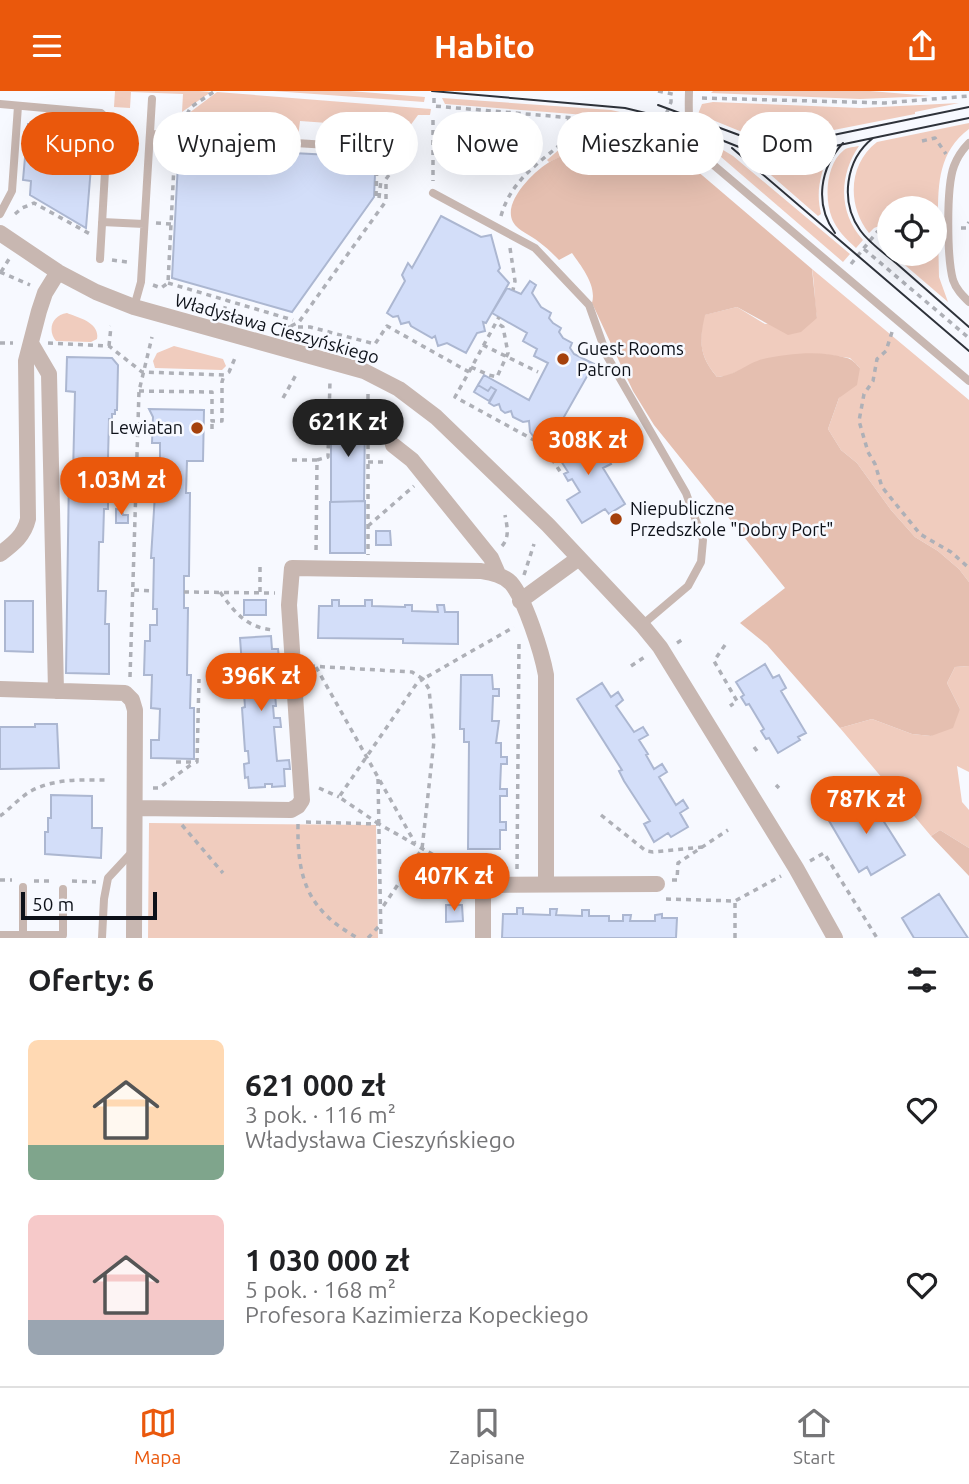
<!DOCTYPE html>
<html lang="pl">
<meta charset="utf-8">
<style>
body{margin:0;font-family:Ubuntu,sans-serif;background:#f2f2f2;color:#202124;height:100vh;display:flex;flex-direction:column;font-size:26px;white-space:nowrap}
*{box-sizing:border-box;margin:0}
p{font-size:23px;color:#757577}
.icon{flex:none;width:38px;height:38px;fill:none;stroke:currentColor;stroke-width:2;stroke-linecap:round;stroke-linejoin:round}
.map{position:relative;height:847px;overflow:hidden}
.sheet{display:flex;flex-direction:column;background:#fff;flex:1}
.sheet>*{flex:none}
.top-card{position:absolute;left:21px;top:21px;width:928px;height:63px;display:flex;gap:14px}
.buttons{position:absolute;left:877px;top:105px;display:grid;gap:14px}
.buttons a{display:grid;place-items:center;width:70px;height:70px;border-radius:50%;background:#fff;box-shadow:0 7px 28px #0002;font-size:35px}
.scale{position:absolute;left:21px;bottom:18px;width:136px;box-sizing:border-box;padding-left:7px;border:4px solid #0d1119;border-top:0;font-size:19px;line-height:24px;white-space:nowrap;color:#0d1119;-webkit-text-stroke:5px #f7f9ff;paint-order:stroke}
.price{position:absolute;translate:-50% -60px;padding:0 16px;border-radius:24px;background:#ea580c;color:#fff;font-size:23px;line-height:46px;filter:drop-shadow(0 2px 4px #0008)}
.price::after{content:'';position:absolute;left:50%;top:42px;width:21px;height:16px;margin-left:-10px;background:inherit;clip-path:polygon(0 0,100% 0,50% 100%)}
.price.on{background:#222;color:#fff}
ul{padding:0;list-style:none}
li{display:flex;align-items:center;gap:21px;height:175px;padding:0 28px}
li span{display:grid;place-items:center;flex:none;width:196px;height:140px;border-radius:10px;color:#555}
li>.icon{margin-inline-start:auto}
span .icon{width:84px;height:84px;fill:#fffc;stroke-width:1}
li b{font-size:30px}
h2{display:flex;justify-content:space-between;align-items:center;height:84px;padding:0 28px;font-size:30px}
.pill{padding:0 24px;border-radius:32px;background:#fff;box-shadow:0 7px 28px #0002;font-size:24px;line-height:63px}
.pill.on{background:#ea580c;color:#fff}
header{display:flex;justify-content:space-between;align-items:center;height:91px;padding:0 28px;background:#ea580c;color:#fff;font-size:32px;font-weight:700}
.dock{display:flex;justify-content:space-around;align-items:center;height:98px;border-top:2px solid #e0e0e0;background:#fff;font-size:19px;color:#757577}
.dock a{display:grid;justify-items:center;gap:4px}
.dock .on{color:#ea580c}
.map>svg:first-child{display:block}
.green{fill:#f0ccbe}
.forest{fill:#e5bfb0}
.building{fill:#d3def9;stroke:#acb7d1;stroke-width:2}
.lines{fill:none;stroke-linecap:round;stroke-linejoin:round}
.path{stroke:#aeb0b7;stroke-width:3.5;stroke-dasharray:5 5;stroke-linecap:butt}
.lane{stroke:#c8b7b1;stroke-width:8}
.street{stroke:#c8b7b1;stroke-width:16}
.tram{stroke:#2e323a;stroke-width:2}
.poi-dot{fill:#a5410c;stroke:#f7f9ff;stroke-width:2.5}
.labels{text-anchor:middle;stroke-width:5;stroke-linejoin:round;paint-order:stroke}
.street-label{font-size:18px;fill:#0d1119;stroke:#f7f9ff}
.poi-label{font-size:18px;fill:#0d1119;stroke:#f7f9ff;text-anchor:start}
</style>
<header><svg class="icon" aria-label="menu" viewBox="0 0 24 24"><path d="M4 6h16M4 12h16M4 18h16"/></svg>Habito<svg class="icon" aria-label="share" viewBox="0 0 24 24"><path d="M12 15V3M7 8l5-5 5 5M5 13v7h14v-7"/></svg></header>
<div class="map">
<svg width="969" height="847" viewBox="0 0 969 847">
<rect width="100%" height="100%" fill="#f7f9ff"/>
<path class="green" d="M115 0H199L211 1 182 21 183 3 131 1 130 17 114 16Z
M273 0H350L425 6 424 11Z
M713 0H870L931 5 860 8 711 2Z
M217 1 431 18 430 24H418L396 54 384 46V36L300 30 298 46 256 44V30L237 29 233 25 189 22Z
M442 7 611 19 660 30 653 36 598 25 445 13Z
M713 11 861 17 959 12 915 21V23L788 48 763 47 747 43 698 23 702 13Z
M571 29 613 33 653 43 696 79C660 80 653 64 624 55 612 52 597 54 585 53L578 58 549 71 547 69 569 50Z
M969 32V38C937 62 938 96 938 132H935L934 117H889V131L874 137 869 142C847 115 848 73 877 51Z
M705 48 733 65 850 163 843 171 713 59Z
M859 55C839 84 838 122 863 149L856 157C846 148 837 139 832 127 824 107 826 73 844 59 848 56 854 56 859 55Z
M828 61C822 84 815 97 821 123L818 125 749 65 786 68Z
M935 141H938L939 186 948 211 892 163H934Z
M812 178 969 309V491L959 478 938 460 915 446 891 419 857 372 841 359 828 338 839 307 860 277 850 267 821 263 743 278 727 285 717 286C699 264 699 251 704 224L737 216 765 233 817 227C814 211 815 194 812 178Z
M67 222C80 227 100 232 97 248L91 251 56 250C47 239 52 224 67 222Z
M174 255 223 268 226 275 222 279 155 277 153 270 157 262Z
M969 575V681L957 675 962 711 969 719V757L940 739 931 745 840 637 872 628 912 643 931 645 960 618 947 592 955 576Z
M149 732 376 734 378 847H148Z"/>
<path class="forest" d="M585 53 643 58 659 63 664 76 678 79H696L812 178 817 227 801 241 788 244 737 216 705 224C699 251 699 264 717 286 735 285 747 272 763 268 789 262 822 259 847 267 852 268 856 273 860 277L857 294 839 307 828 338 841 359 857 372 891 419 915 446 938 460 959 478 969 491V575L955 576 947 592 960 618 953 637 931 645 912 643 872 628 840 637 767 554 740 532 785 497 654 334 633 300 592 212C597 194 581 175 572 162L559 169C553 163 546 156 539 151 531 144 518 140 513 131 502 111 535 79 551 70 562 64 575 61 585 53Z
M940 739 969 757V785L931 745Z"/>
<path class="building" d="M237 29 257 30 256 41 236 40Z
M28 33 94 39 86 137 30 104 31 90 23 89Z
M273 61 350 65 348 81 375 83 374 106 292 221 172 187 178 72 272 77Z
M441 125 481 146 491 144 500 177 498 180 509 192 486 232 483 231 485 240 477 242 466 262 447 252 438 255 435 245 432 247 411 235 409 231 401 233 398 225 393 226 387 222 405 190 402 184 408 172 412 177Z
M530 190 536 194 532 202 541 216 551 222 549 227 553 232 561 237 559 241 563 247 572 252 570 257 574 263 594 273 556 340 544 345 545 342 541 339 538 344 533 345 530 341 529 330 523 331 513 326 511 320 505 322 501 319 499 313 494 315 489 312 496 299 491 296 488 300 478 294 484 284 529 309 548 272 534 265 537 258 523 250 527 242 492 222 507 197 521 203Z
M67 266 112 267 118 274 117 319H115V323H112V328H109L108 367H113L112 402H108V418H104L103 451H99L98 500H106L105 533H109V583L66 582 69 383H73L75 301 66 300Z
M478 294 488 300 491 296 496 299 489 310 474 301Z
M149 318 204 319 203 370H187L186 402H190L189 485H184V517H188L187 584H191L190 617H194V668L151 667V649H159L160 618 151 617 152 584H144L145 550H150V534H157V518H153L154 467H151L155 403H151V385H155L156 368H160V352H152L153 326Z
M331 326H365L364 410 331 411Z
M577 335 597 366 604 362 611 373 603 377 625 413 609 423 605 418 582 432 567 409 580 401 572 388 568 390 564 383 568 381 556 362 564 357 558 348Z
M365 410V462H330V411Z
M116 418 122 419 123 424H128V432H116Z
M376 440H390L391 454H376Z
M244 509H266V524H244Z
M332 509H339V515H365V509H372V515L405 516V514H412V520L438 521 437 514H444L445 521H458V553L403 552V548L318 547 319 515H332Z
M5 510H33V561L5 560Z
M271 545 272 558H278L279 567 272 568 274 593 281 592V601L275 602 276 615H273L274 627H280L281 636H274L277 670 289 669 290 678H284L285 695 272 696V693H265V696L249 697 248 686 245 687 244 673 249 672 248 660H245L242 617 245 616 240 547Z
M765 573 773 587 779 584 786 597 781 600 806 642 798 646 800 649 778 662 769 647 766 648 761 640 764 638 749 613 746 614 741 606 744 604 736 591Z
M461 584H492L493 598H499V605H493L492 630H499L496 652H501V666H507V673H501L500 698H507V705H500V731H506V739H500V758H468L469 651H464V638H460Z
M602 592 611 606 618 601 623 609 616 615 634 641 643 636 648 644 639 649 648 663 646 664 654 678 662 673 667 681 659 686 676 714 683 709 688 717 680 722 688 736 671 746 668 742 654 751 644 733 650 730 624 690 619 680 622 679 577 608Z
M35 633H57L59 677 0 678V636H35Z
M51 704 92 705V737H102L101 767 45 763V741H48V727H51Z
M867 704 905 764 871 784 867 776 859 781 828 728Z
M939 803 968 847H914L902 827Z
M446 814H462L463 830 446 831Z
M517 817H523V823L550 824V818H557L556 824 582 825V819H589V825H609V830H623V824H631L630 830H655V824L662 823V827H677L676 847H502L503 823H517Z"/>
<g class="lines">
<path class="path" d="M658 0 677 4
M434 7V15L620 31 659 41 689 68
M702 7 885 12 969 5
M433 29V90
M182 32 191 16 215 0
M659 41 671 11V4
M922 50 935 47 946 63
M377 70 376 105 378 109
M382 82 401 55
M379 107 381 89
M15 123 22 117 34 112 90 143
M501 125C511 89 539 72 567 48L569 25
M156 132 171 133
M961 137H966L969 131
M510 157 515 190 513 199
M864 158 969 247
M112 169 127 171 129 175
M851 173 877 141 889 137
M0 181 30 194
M1 181 9 168
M168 192 293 229
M153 194 161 197 168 192 175 55
M224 220 227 209
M291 235 299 231 386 110V88L406 60 410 42
M288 236H310L375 253 387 235 469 281 455 306 543 354 561 382
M892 241 886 260 877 268 873 290 864 303 859 330 868 361 875 373 882 396 920 443 951 461 969 477
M0 252H13
M48 252 109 255 142 281 224 284 229 281 235 267
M483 254 538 281
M109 255 111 235
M471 276 489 284 497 286 508 262 503 236 496 231
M469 281 499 226
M139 300 212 301V330H222V291L224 284
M368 303V464
M283 307 297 282
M368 326 384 342
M212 338V330
M292 369H317L316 463
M317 369 328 366 330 289
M368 371H387
M368 435 414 395
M502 455C510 446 507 435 505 424
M260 476V502
M524 484 534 453
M134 499 153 500
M184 501 275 502
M220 501C235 522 247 537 274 539
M677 552 685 547
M725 554 714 570 737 610 730 615
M310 575 412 581 423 588 514 536
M631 575 646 565
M316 576 415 752
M130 586 139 300 152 246
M754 656 757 660
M176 671H197L199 588
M378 688 381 847
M776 694 779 697
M153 697H159L192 673
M319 697 339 706
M601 724 646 760 653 761 702 756
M0 725C10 718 20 706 31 700 55 687 83 689 109 689
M306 731 379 733 453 775H486
M298 733C297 788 308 820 358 847
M379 733 339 706 417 592 423 588 429 598 434 650 422 758 380 820
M182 734 223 782
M810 770 824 762 877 847
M517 778 519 551
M0 789H12
M672 789H677L678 772 728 739
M34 790H54
M72 790 96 791
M666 808 735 810 781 785
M368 847 381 833
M735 847V810"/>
<path class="lane" d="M689 0C688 30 688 41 704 66L969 290
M0 13 101 22 108 28 100 168
M150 43 378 57
M969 52C963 58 957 67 954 75 946 96 947 167 953 189 956 198 962 204 969 211
M433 102 535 157 589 214 607 265 686 402 703 449 701 471 688 495 642 534
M0 123 12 100 18 15
M102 131 144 133
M134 216 141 191 152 8
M23 796V844H63V798
M0 844H23
M102 847 104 808 108 787 134 759"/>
<path class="street" d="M0 142 58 181 96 201 134 216 364 280 399 298 436 326 548 434 642 534 660 556 796 777 835 847
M32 254 49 283 56 600
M393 354 412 369 491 467 498 483
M0 463C13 453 24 445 28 428L26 270 39 220 45 202 58 181
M520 510 579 467
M0 598 125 602 132 609 135 619 134 847
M135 717 291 719 298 715 302 709 289 514 292 477 481 480C492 482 503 484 511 492 525 508 542 562 546 584V793
M483 847V794L657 793"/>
<path class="tram" d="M432 0 625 17 666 27 744 58 774 63 806 61 969 27
M658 14 739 44 781 52 809 49 969 16
M873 47C845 69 840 111 860 139 869 152 884 162 896 172 920 193 945 215 969 236
M732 57 969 260
M835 142C814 113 820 77 843 52"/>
</g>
<g class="poi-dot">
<circle cx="563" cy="268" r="7"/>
<circle cx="197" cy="337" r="7"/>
<circle cx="616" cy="428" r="7"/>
</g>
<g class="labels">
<g class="street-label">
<text transform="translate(277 238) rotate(16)" y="6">Władysława Cieszyńskiego</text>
</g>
<g class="poi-label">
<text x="577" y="264">Guest Rooms<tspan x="577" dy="21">Patron</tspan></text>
<text x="183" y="343" text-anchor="end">Lewiatan</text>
<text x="630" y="424">Niepubliczne<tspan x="630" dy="21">Przedszkole "Dobry Port"</tspan></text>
</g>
</g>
</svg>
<div class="buttons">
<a><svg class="icon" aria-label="locate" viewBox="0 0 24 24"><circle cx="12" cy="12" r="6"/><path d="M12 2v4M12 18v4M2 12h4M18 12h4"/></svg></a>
</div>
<div class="scale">50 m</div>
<b class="price on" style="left:348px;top:368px">621K zł</b>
<b class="price" style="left:588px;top:386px">308K zł</b>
<b class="price" style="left:121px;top:426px">1.03M zł</b>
<b class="price" style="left:261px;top:622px">396K zł</b>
<b class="price" style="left:866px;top:745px">787K zł</b>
<b class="price" style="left:454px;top:822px">407K zł</b>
<div class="top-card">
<a class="pill on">Kupno</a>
<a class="pill">Wynajem</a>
<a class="pill">Filtry</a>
<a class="pill">Nowe</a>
<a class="pill">Mieszkanie</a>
<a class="pill">Dom</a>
</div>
</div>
<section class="sheet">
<h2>Oferty: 6<svg class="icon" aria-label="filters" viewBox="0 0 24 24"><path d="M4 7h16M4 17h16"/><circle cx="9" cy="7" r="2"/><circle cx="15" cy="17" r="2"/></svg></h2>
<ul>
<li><span style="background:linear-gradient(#ffd9b3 75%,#7fa58c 0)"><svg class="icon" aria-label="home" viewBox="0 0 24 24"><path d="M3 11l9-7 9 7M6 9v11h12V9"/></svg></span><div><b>621 000 zł</b><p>3 pok. · 116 m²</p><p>Władysława Cieszyńskiego</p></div><svg class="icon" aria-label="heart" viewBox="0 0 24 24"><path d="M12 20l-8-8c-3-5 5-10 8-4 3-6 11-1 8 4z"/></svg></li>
<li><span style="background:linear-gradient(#f6c9c9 75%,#9aa5b1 0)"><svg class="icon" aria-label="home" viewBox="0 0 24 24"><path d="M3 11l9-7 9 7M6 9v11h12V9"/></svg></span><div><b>1 030 000 zł</b><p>5 pok. · 168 m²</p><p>Profesora Kazimierza Kopeckiego</p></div><svg class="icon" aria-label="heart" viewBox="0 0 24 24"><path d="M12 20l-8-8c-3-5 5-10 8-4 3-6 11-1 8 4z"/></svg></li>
</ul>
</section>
<nav class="dock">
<a class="on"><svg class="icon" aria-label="map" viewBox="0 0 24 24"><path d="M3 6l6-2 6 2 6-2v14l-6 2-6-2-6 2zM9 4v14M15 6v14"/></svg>Mapa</a>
<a><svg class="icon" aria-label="saved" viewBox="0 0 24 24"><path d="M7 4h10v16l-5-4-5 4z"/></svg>Zapisane</a>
<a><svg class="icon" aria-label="home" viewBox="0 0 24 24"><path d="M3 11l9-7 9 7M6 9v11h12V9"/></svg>Start</a>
</nav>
